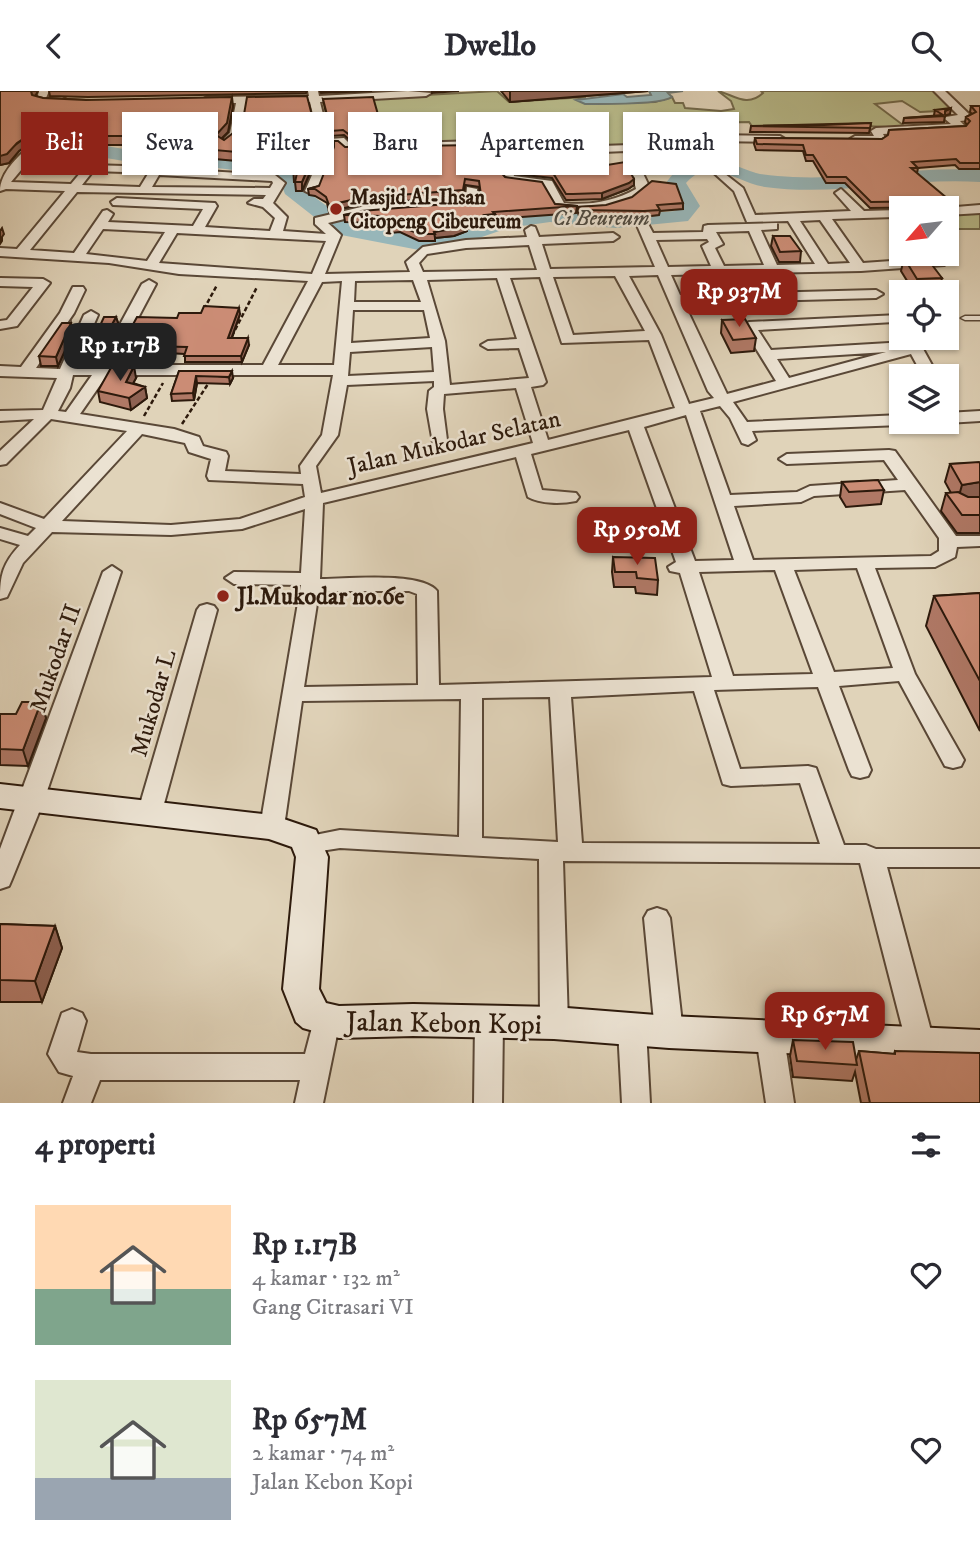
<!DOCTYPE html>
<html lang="id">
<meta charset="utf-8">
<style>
body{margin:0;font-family:"IM FELL DW Pica",serif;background:#f2f2f3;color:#2b2b33;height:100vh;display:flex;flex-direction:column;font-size:26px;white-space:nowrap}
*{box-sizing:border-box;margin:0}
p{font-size:23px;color:#7c7c81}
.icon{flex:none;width:38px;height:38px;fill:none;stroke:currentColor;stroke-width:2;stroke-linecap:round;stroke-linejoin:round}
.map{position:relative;height:1012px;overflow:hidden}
.panel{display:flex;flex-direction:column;background:#fff;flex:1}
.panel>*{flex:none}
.top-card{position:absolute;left:21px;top:21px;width:938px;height:63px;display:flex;gap:14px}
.needle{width:46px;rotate:242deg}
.fabs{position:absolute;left:889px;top:105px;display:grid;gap:14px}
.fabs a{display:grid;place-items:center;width:70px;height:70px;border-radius:0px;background:#fff;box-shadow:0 2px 5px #0004;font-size:35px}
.price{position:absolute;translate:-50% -60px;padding:0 16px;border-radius:14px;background:#8f2418;color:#fff;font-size:23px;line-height:46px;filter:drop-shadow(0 2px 4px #0008)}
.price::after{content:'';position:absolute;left:50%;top:42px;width:21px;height:16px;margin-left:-10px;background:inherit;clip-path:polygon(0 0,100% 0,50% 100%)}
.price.active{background:#222;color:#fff}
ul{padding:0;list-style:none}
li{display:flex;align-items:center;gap:21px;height:175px;padding:0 35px}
li span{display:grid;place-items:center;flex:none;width:196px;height:140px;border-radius:0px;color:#555}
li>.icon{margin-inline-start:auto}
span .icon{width:84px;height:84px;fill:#fffc;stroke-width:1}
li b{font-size:30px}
h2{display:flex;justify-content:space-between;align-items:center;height:84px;padding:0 35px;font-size:30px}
.tag{padding:0 24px;border-radius:0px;background:#fff;box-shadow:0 2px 5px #0004;font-size:24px;line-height:63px}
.tag.active{background:#8f2418;color:#fff}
header{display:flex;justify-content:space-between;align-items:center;height:91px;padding:0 35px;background:#fff;font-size:32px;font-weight:700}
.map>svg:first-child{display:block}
.green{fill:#b8bb8b;stroke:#726a4c;stroke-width:2}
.water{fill:#97b6b9;stroke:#6d7874;stroke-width:2}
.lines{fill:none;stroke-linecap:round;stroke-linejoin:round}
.river{fill:#97b6b9;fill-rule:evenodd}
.service-casing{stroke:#5a4837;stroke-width:3}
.minor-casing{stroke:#5a4837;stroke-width:4}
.secondary-casing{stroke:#2d1a0c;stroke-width:4}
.path{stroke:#2d1a0c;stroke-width:2.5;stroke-dasharray:4.5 2.5;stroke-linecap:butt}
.service{fill:#ebe2d2;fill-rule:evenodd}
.minor{fill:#ebe2d2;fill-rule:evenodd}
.secondary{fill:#ebe2d2;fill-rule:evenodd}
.wall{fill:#af7865;stroke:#2d1a0c;stroke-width:2}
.shaded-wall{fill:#8e6252;stroke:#2d1a0c;stroke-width:2}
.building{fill:#cb8c75;stroke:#2d1a0c;stroke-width:2}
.poi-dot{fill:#8f2418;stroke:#ebe2d2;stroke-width:2.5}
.labels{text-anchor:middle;stroke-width:5;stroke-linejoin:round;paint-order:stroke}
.far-poi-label{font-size:21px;font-weight:bold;fill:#2d1a0c;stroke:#ebe2d2;text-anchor:start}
.far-water-label{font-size:21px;font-style:italic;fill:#4d4940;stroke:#ebe2d2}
.street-label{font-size:24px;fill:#2d1a0c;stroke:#ebe2d2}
.poi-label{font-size:24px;font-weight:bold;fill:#2d1a0c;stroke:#ebe2d2;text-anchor:start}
.near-street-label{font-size:28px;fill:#2d1a0c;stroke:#ebe2d2}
</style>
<header><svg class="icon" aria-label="back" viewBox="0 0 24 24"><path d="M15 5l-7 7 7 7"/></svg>Dwello<svg class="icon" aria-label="search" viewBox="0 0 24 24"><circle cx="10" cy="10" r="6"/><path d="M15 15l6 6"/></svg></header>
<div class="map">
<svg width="980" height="1012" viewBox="0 0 980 1012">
<rect width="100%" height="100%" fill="#e0d3b9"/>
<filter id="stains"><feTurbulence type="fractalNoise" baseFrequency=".00286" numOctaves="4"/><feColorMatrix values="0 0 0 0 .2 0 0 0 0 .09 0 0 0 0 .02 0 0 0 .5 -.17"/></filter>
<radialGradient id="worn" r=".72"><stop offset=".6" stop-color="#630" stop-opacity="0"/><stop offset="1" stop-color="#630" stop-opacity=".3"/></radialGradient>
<path class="green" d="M497 0 509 11 586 6 578 7 593 13 655 11 672 6 675 12H683L685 17 721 20 734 18 731 10 718 0C734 4 747 17 763 2L761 0H939L957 19 920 21 902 10 875 13 907 37 865 35 754 38 749 31 637 33 641 43 630 44 634 54 492 61 424 54 349 55 345 51 385 48 387 41 377 25 321 27 318 10Z
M980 119V138H947V122Z"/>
<path class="water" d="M649 0H683L668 2 672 6C661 14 603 13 585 13L576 9 623 3 627 6 651 4Z"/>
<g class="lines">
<path class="river" d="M58 7 77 12 80 16 47 40 44 53 100 54 154 63 209 64 280 73 295 81 301 96 351 133 419 145H445L505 125 550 119 616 125 675 120 679 115 666 92C676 78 687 68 705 68 723 67 739 77 756 82 768 85 781 85 793 86 856 89 918 75 980 79V91C908 86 837 106 765 96 736 91 709 65 686 92L700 115 688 130 616 137 550 131 508 137 447 158 419 159 336 143 285 103 279 87 274 84 209 76 154 75 100 66 26 62 24 58 33 34 57 17 0 18V8Z"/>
<g class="service-casing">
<path id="service" d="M980 225V229H965L961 227 965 225Z"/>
</g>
<g class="minor-casing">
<path id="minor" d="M39 0H49L46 7 62 6 67 9 62 12H36Z
M308 0H318L319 5 408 0 431 2 426 5 320 11 329 48 344 47 350 53H371L376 56 371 59H345L339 53 331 54 332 61 317 100 311 103 305 100 322 61 310 11 246 12 240 43 225 55 220 52 230 42 236 12H207L202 9 207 6 309 5Z
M934 0H945L971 25V29L960 30 966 36 965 38 883 43 886 48C878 53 858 53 850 48L855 45H874L871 40 876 37 951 33 945 28 946 26 958 24Z
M635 43 780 45 785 48 780 51 641 49V56L637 59 639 74 649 95 645 102C619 117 584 124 555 117L544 95 507 90 502 85 497 65 482 64 478 56 408 58 403 55 408 52 478 50 486 52 490 59 630 54V46ZM626 60 636 98C615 110 588 115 564 112L552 90 514 85 508 65Z
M91 53 96 56 95 58 37 60 11 91 71 93 86 75 90 74 124 75 130 78 124 81 93 80 82 94 140 96 151 78 155 77 275 84 285 92 273 112 287 126 283 140 326 143 315 133V127L361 116 466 108 467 96 477 98 478 111 472 115 361 124 328 132 341 144 325 183 410 181 406 171 423 156 466 149 527 146 525 139 531 135 535 136 539 146 613 142 619 146 613 150 542 153 550 178 655 176 636 132 642 128 646 129 653 142 703 141 704 135 708 134 777 132V138L761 139 777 174 815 173 788 130 747 131 734 100 714 82 720 79 743 97 755 124 851 120 835 102 841 98 864 120 899 119V125L895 126 832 128 863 172 934 167 931 163H944L950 170 944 174 861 180 671 184 680 204 876 199 883 203 876 207 684 212 727 303 776 290 742 235 749 231 899 224 901 227 894 231 758 239 771 259 889 252 894 253 895 258 907 255 905 247H917L938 285H923L911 263 733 311 747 331 901 324V331H908L901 334 752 340 756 349 748 354 742 352 730 327 720 315 700 320 730 404 797 401 810 395 898 389 884 369 787 373 779 368 787 363 889 359 895 360 956 445H980V455L957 456 955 466 935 476 875 477 915 583 964 669 961 675 953 677 945 675 899 590 839 595 871 679 868 685 860 687 852 685 849 679 818 596 714 599 740 678 808 675 816 677 844 754H866L876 758H980V776H887L934 951 930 960 920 963 910 960 906 951 860 772 563 770 568 932 564 940 554 944 544 940 540 932 539 768 340 757 308 762 300 759 296 753 300 747 340 739 459 746 461 608 302 610 284 736 280 742 272 745 264 742 260 736 301 494 234 493 225 487 234 481 301 482 305 418 242 438 171 444 52 441 23 472 7 506 0 508C0 484 3 472 20 454L0 448V437L28 445 36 437 0 423V412L44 428 127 340 51 328 6 373 0 374V360L34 328 0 330V320L43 319 57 287 0 285V275L21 276 60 222 73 196H83L85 199 74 222 36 277 60 278 84 224 91 220 98 224 76 274H98L142 193 149 189 156 193 113 274H263L308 190 179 183 109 172 0 165V157L17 158 65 100 6 98 0 100C0 83 17 65 31 55ZM159 84 272 90 273 92 270 97 152 96ZM77 101 266 104 263 108H254L248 112 263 116 275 127 270 140 205 136 217 115 215 112 117 107 111 111 113 114 203 118 193 135 108 131 113 123 107 119 103 120 74 162 30 159ZM820 129 850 172 828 173 800 130ZM103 138 165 141 147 170 86 163ZM749 140 764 174 724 175 715 157 723 153 716 141ZM177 142 326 150 312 183 159 172ZM707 148 709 151 702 155 711 175 668 176 656 149ZM529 154 537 179 423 181 419 172 427 163 466 157ZM658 184 708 300 714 307 689 313 661 244 629 185ZM615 185 645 240 573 244 553 186ZM540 186 562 252 649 249 675 317 548 349 531 296 543 294 546 291 510 187ZM497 187 517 248 488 250 481 254 488 258 519 257 529 287 450 294 445 250 427 189ZM413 189 421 211H354L355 190ZM342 190 334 274H278L322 191ZM353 219H424L430 247 351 252ZM432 256 434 281 348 285 350 261ZM886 261 789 287 777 268ZM73 284H92L66 321 58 320 70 297ZM107 284H333L322 344 300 375 301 383 225 380 228 365 226 361 203 355 199 346 174 338 80 323ZM434 290V296L429 300 427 318 433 352H445L447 349 443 318 444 303 516 297 533 352 321 402 316 375 338 344 347 294ZM686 324 734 469 695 470 644 336ZM629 339 676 471 668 476 670 480 680 482 712 586 439 594 437 500C421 480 345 488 320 488L323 412 516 366 528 406C541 413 561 413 576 410L579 406 576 402 542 399 531 363ZM142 343 185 352 189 361 211 368 207 385 209 389 303 393 305 406 240 428 171 434 62 430ZM905 399 939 447V460L931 465 753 469 734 415 801 411 814 405ZM857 477 893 577 834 581 794 479ZM775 479 813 583 733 585 699 481ZM319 500H409L417 503 418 594 304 596ZM694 600 723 693 731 695 800 692 820 753 582 752 571 606ZM550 606 558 751 482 747V607Z
M980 114V122L947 124V117H944Z
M0 187 43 188 50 192 17 235 0 238V230L7 229 33 196 0 195Z
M980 320V330L947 332 943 331H947V322Z
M112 475 121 481 44 709 12 788 9 795 0 798V758L103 481Z
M207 513 214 515 217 519 162 720 158 726 150 729 142 726 138 720 197 519 200 515Z
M657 817 666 820 670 827 683 941 679 949 669 953 659 949 655 941 644 827 648 820Z
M326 917 336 921 340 929 323 1012H295L300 989H100L91 1012H63L73 985 59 981 48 963 62 922 72 918 82 922 86 930 77 961 91 963H305L316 921Z
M489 919 499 923 503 931 502 1012H474L475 931 479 923Z
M632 926 642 930 646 938 650 1012H622L618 938 622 930Z
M770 934 780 937 784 946 794 1012H766L756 946 760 937Z"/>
</g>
<g class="secondary-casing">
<path id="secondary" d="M0 693 272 724 316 739 328 766 319 898 326 912 339 915 413 913 554 916 669 925 980 939V973L920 968 669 957 554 948 413 945 339 947 303 937 296 931 283 898 296 766 292 756 269 748 0 717Z"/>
</g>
<path class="path" d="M204 218 217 194
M232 245 257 196
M144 325 163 292
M182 333 208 293"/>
<use href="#service" class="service"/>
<use href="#minor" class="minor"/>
<use href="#secondary" class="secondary"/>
</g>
<path class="wall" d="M0 0 35 5 43 7 233 15 228 41 222 47 224 49 319 52V61L302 100H296L295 91H294L293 75 204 67V65L136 64 135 62H128L126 54H97L91 50 31 52 19 60 9 72 0 74Z
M49 0H307L306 2 88 6 50 5Z
M320 0H372L321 2Z
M501 0H648L510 11Z
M323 8 381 34 386 42V47L351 50 344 44 331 45Z
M971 15H980V78H959L955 74 918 77 917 82 947 114 942 116 870 117 845 92H826L813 70H806L803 60 756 59 754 53 755 47 882 48 888 45 889 39 966 35 967 34 965 31 966 26 972 23 970 21Z
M935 19 950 23 945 24 944 31 903 32 904 27 935 25 934 24Z
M871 32 869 42 750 41 751 35Z
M345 56 482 60 505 86 555 113 577 115 576 122 495 128V130L486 131V134L467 138V140L454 145 435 147V150H419L400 141 391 142 389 136H383L381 132 345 131 344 124 472 111 480 105 479 96 465 94 464 106 361 113 329 121 327 112 315 105 309 104 308 98 319 95Z
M512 62 535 78 634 88V94L628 98 602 108 573 109H566L552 87 516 83 511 67Z
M683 112V118L660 120 659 124 643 126 579 125 578 122V116Z
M773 145 801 160 800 171H779L771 155Z
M901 158V163H915L914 166 893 167 891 165 893 159Z
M904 167 942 187 939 200 914 201 901 180Z
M240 223 232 247 249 254 242 271H185V263L147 261 143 271H117L116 265 177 227Z
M116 226 118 232 96 271H80L79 265 99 237Z
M722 229 756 247 754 260 731 262 721 242Z
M73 242 58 275H41L39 265Z
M179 280 233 287 230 293 197 292 194 309 172 310 171 303Z
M136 287 133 292 145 296 147 307 131 319 100 311 98 300Z
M980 372V442H957L941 420 946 402H951L945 391 950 373Z
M842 391 884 399 881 413 846 416 840 406Z
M613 466 658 489 657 504 636 502 635 496H614L612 481Z
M980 502V640L926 535 934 505Z
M41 611 46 627 28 675 0 674V623H16Z
M0 833 55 835 62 857 42 911H0Z
M793 949 856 969 859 960 894 963 895 960 980 1012H861L855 981 852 990 793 986 790 965Z"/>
<path class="shaded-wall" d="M31 0H38L33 9 31 1Z
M432 0H459L432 2Z
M510 0H648L510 11Z
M232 6 233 15 228 41 217 52 216 44Z
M951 17 950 23 944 25 945 20Z
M386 42V47L351 50V45Z
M29 44 31 52 19 60 9 72 0 74V65Z
M319 52V61L302 100V91Z
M634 88V94L628 98 602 108V102Z
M360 107 361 113 329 121V114Z
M948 108 947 114 942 116 943 110Z
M495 123V130L486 131V134L467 138V140L454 145 435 147 434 141 465 132 484 124Z
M2 137 4 143 2 146V150L0 153V140Z
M239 217 240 223 229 254 228 247Z
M116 226 118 232 96 271 95 265Z
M71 232 73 242 58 275 56 266Z
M248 247 249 254 242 271 241 265Z
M146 255 147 261 143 271 141 265Z
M134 275 136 287 128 302 126 291Z
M232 280 233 287 230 293 229 286Z
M196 285 197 292 194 309 193 302Z
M145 296 147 307 131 319 129 307Z
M980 391V408L957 412 962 394Z
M41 611 46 627 28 675 23 659Z
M55 835 62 857 42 911 35 890Z"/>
<path class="building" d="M0 0H31L32 4 43 7 86 9 232 6 227 32 216 44 224 49 242 35 247 6 307 5 319 52 302 91H295L297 82 293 81V66L203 58 204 56 134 55 136 53H126L133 45H95L89 42 29 44 17 52 7 63 0 65Z
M373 6 381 34 386 42 351 45 343 39 331 40 323 8Z
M971 15H980V72H960L956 68 912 71 918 77H911L948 108 943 110 871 111 846 86H827L813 64H806L803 54 757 53 755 47 882 48 888 44 889 39 966 35 970 30 966 26 976 21Z
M951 17 945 20V25L904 27 943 24 935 19Z
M871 32 870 37 751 35 824 34Z
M334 50H338L345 56 477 54 482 60 495 61 499 79 505 86 542 91 555 113 577 115 493 121 495 123 484 124 486 127 465 132 467 133 453 138 434 141 435 143H419L400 135H390L388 129 382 130 381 125 344 124 361 120 472 111 481 104 479 90 465 88 463 99 360 107 329 114 326 106 315 98H308L319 95 334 56Z
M528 61 535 78 595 76 625 71 634 88 629 92 602 102 573 103H566L553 82 516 77 512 62Z
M652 90 676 93 683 112 657 114 660 119 644 120 579 119 578 116 606 114 632 106Z
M773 145H790L801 160 780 161Z
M901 158V161H894L893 159Z
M926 166 942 187 917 188 904 167Z
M204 215 239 217 228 247H248L241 265H184L187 256 146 255 141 265H116L137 226 177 227 179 222H201Z
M104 226H116L95 265H79L91 236 99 237Z
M745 228 756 247 733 249 722 229Z
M62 232H71L56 266 39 265Z
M112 275H134L126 291 145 296 129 307 98 300Z
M179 280H232L229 286 196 285 193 302 171 303Z
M979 371 980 372V391L962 394 950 373Z
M878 389 884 399 849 401 842 391Z
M958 401 968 406H980V424H962L946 402Z
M613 466 655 467 658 489 637 487 636 481H615Z
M980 502V590L934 505Z
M22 611H41L23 659 0 658V623H16Z
M0 833 55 835 35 890 0 889Z
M793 949 853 951 857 974 797 970Z
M859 960 895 963V960L980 962V1012H870Z"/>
<g class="poi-dot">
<circle cx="336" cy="118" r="7"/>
<circle cx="223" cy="505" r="7"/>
</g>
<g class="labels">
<g class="far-poi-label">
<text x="350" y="113">Masjid Al-Ihsan<tspan x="350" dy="24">Citopeng Cibeureum</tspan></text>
</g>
<g class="far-water-label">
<text x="601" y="134">Ci Beureum</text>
</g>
<g class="street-label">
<text transform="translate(454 351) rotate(-13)" y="8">Jalan Mukodar Selatan</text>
<text transform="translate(55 567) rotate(-71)" y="8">Mukodar II</text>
<text transform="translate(153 612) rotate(-74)" y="8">Mukodar L</text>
</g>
<g class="poi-label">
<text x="237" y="513">Jl.Mukodar no.6e</text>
</g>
<g class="near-street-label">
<text transform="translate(444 931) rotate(1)" y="10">Jalan Kebon Kopi</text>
</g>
</g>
<rect width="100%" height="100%" filter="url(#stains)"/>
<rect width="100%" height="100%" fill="url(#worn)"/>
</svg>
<div class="fabs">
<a><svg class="needle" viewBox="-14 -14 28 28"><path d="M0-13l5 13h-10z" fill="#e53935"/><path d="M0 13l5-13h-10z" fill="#7c7c81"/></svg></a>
<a><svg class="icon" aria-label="locate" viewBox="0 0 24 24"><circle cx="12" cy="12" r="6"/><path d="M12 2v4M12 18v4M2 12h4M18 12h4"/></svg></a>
<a><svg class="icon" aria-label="layers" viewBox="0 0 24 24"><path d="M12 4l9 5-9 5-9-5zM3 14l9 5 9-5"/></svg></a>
</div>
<b class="price" style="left:739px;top:238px">Rp 937M</b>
<b class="price active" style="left:120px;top:292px">Rp 1.17B</b>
<b class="price" style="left:637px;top:476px">Rp 950M</b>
<b class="price" style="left:825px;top:961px">Rp 657M</b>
<div class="top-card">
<a class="tag active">Beli</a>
<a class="tag">Sewa</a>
<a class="tag">Filter</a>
<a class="tag">Baru</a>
<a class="tag">Apartemen</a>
<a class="tag">Rumah</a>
</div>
</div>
<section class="panel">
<h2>4 properti<svg class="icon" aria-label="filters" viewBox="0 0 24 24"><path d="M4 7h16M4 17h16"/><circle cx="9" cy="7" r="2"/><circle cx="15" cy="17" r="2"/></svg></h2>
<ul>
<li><span style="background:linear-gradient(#ffd9b3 60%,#7fa58c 0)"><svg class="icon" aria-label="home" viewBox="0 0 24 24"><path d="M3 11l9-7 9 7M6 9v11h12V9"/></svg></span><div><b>Rp 1.17B</b><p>4 kamar · 132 m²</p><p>Gang Citrasari VI</p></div><svg class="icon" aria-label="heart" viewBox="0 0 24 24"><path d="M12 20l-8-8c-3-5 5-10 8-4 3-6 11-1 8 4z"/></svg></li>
<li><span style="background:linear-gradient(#dfe7d0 70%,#9aa5b1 0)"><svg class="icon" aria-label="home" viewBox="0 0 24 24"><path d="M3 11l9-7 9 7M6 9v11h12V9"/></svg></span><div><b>Rp 657M</b><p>2 kamar · 74 m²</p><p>Jalan Kebon Kopi</p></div><svg class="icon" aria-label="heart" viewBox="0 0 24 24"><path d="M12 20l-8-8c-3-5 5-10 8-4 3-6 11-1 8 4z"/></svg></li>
</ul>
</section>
